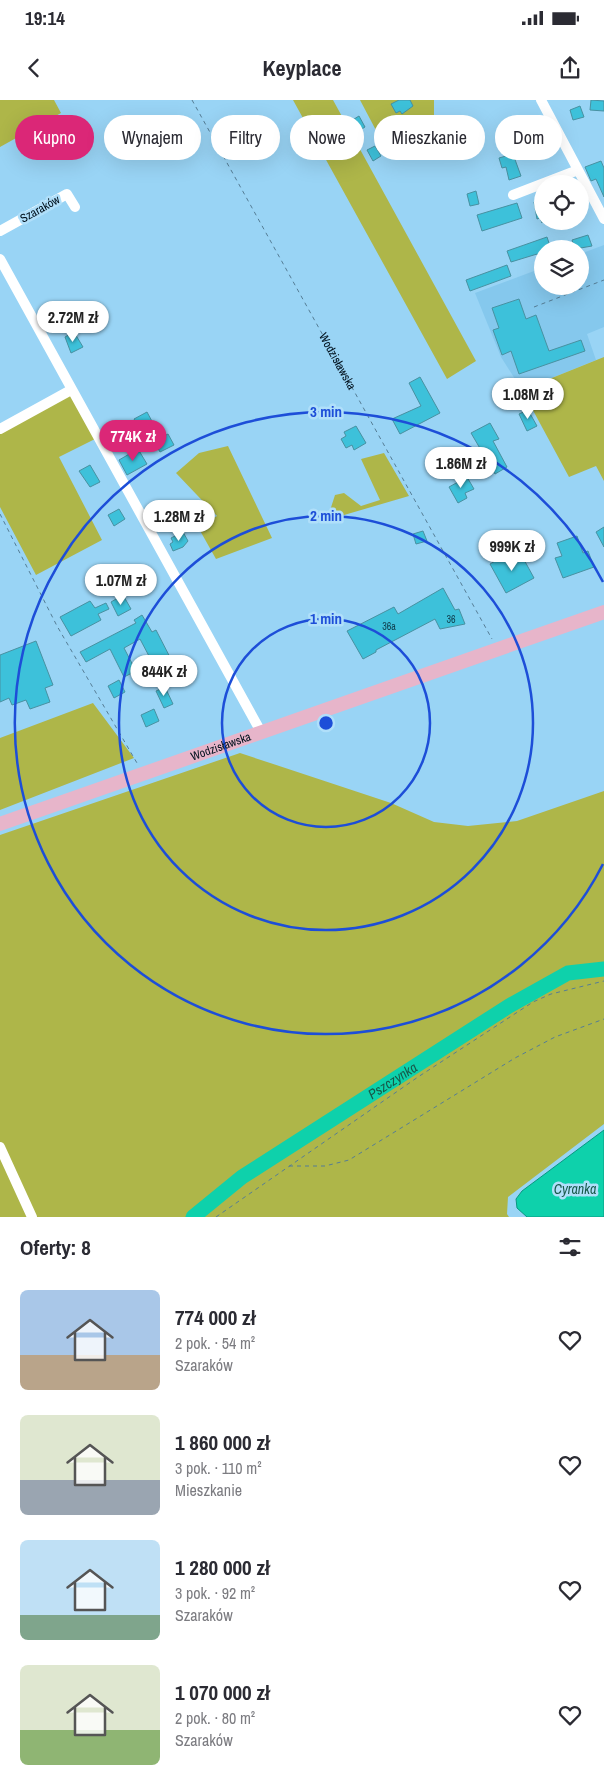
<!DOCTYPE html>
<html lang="pl">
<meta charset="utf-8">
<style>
body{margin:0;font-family:"Archivo Narrow",sans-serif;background:#f7f7f7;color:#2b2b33;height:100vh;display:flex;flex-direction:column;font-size:19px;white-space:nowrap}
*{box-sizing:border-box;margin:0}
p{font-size:16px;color:#7c7c81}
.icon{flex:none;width:28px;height:28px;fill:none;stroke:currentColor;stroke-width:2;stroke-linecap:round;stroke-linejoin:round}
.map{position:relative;height:1117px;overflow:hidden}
.side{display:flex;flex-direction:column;background:#fff;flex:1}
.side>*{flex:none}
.top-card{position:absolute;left:15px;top:15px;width:575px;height:45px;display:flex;gap:10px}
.controls{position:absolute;left:534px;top:75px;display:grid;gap:10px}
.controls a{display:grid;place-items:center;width:55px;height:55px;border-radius:50%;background:#fff;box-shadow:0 5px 20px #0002;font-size:25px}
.price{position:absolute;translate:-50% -42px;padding:0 11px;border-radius:18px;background:#fff;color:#222;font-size:16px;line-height:32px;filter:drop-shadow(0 1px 2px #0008)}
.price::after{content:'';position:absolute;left:50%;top:30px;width:15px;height:11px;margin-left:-8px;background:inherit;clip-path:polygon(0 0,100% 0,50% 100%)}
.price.on{background:#db2777;color:#fff}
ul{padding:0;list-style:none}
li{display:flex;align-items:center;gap:15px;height:125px;padding:0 20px}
li span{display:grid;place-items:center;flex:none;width:140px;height:100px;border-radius:8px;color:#555}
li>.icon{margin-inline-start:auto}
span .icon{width:60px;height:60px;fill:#fffc;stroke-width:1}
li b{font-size:21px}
h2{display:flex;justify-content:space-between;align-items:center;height:60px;padding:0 20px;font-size:21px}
.tag{padding:0 18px;border-radius:22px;background:#fff;box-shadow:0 5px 20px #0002;font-size:18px;line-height:45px}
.tag.on{background:#db2777;color:#fff}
.status{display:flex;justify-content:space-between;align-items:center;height:35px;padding:0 25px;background:#fff;direction:ltr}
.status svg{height:14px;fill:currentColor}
header{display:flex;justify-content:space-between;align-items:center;height:65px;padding:0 20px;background:#fff;font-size:22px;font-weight:800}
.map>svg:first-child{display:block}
.built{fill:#85c8ed}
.green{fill:#aeb649}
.water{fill:#0ed1ab;stroke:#0a9780}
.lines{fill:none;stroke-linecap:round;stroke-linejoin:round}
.river{stroke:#0ed1ab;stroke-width:15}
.building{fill:#3dc1da;stroke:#4891a1}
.path{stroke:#557d95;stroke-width:1;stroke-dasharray:4 4;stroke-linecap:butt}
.minor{stroke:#fff;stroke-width:10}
.major{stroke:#e7b5ca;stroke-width:14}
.ring{fill:none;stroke:#1d4ed8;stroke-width:2.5}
.labels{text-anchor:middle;stroke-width:5;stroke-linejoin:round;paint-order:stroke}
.number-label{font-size:10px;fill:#0f3d4c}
.street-label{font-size:12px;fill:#00111d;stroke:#b0dffa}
.water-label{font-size:14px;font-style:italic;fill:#175949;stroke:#b0dffa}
.centre{fill:#1d4ed8;stroke:#b0dffa;stroke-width:2.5}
.ring-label{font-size:15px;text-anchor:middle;font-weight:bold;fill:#1d4ed8;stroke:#b0dffa;stroke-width:5;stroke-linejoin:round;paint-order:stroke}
</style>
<div class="status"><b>19:14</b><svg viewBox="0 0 49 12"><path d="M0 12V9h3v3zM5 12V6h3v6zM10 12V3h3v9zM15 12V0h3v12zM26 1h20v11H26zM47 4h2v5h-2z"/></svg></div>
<header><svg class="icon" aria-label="back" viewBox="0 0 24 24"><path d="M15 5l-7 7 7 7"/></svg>Keyplace<svg class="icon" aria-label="share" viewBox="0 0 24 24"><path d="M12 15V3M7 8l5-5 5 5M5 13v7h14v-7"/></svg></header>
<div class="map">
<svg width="604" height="1117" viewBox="0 0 604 1117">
<rect width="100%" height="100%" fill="#99d4f5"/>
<path class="built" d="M604 145V227L587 234 596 260 522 290 501 257 475 193 542 168V186H580V154Z"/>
<path class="green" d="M0 0H54L61 13 0 47Z
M293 0H333L476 261 447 279Z
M360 0H434V26L379 36Z
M604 257V381L596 366 569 377 522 290Z
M71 294 95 339 59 357 102 440 36 475 0 407V332Z
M228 346 272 438 216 459 198 427 217 416 176 373 199 353Z
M384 353 409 396 327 420 335 395 344 393 361 406 380 400 361 359Z
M93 603 134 658 0 710V638Z
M240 653 391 703 434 722 468 726 517 721 604 691V1024L508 1097 507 1114 509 1117H0V735Z"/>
<path class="water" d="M604 1030V1117H527L517 1108 516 1099 522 1091Z"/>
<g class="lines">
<path class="river" id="s1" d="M193 1117 242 1077 509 906 568 873 604 869"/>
</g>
<path class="building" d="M399 0H410L413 6 402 14 400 11 396 13 391 4Z
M591 0 604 1V11L590 10Z
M580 6 584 17 573 20 570 10Z
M359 16 365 27 357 32 351 21Z
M375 46 381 56 373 61 367 50Z
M513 54 521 76 509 80 506 67 502 68 499 58Z
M601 61 604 68V97L596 79 591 81 585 67Z
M476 91 479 104 470 106 467 94Z
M542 99V123L540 118 537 119 534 102Z
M517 103 522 118 482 131 477 115Z
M588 135 592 146 575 149 572 140Z
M547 137 551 149H542V167L537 154 511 162 507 151Z
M507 165 511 176 470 191 466 180Z
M519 199 526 219 536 215 549 251 581 240 585 251 519 274 511 251 502 255 493 230 499 228 492 208Z
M74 232 83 247 71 253 65 237Z
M420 277 440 313 400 334 392 319 421 306 409 283Z
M528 310 537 326 527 331 519 314Z
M147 312 154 325 141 332 134 319Z
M490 323 499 339 493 341 507 367 495 374 471 333Z
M356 326 366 343 354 350 352 345 346 348 341 339 346 336 344 332Z
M168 334 174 345 160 352 154 341Z
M138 349 147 364 127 375 119 360Z
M90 365 100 382 90 387 79 371Z
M467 377 474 389 465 393 467 398 458 403 449 387Z
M198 405 204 417 188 425 182 414Z
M119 409 125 419 114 426 108 415Z
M604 427V447L596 432Z
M423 431 427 441 416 444 413 434Z
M183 432 188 441 183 447 173 451 170 444 173 442 171 438Z
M577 436 583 453 588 451 594 467 563 478 555 458 562 456 557 443Z
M511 452 515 459 522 456 534 478 506 493 490 464Z
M443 488 455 510 459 509 465 524 440 529 435 519 376 550V552L363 559 347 531 394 507 398 514Z
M123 495 131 509 118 516 111 502Z
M90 501 95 508 106 503 109 509 98 514 101 520 71 536 60 517Z
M142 515 152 532 156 530 175 567 159 575 140 539 124 548 136 571 124 577 110 549 86 562 80 552 136 523 134 520Z
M36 541 53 585 45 588 50 602 30 609 26 600 12 605 9 598 0 602V555Z
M119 580 125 592 114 598 108 586Z
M165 587 173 604 164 608 156 591Z
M154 609 159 621 146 627 141 615Z"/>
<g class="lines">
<g class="path">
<path id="s2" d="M192 0 492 539"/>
<path d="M534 207 604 180"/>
<path d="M0 414 57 526 137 663"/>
<path d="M289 1066H325L349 1060 515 958 555 937 604 919"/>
<path d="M216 1117 418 977 533 902 551 894 604 881"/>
</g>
<path class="minor" d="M541 0 604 119
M513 95 578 70
M0 131 67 94 75 107
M0 159 261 632
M0 329 71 290
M0 1047 32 1117"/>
<path class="major" id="s3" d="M0 724 604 512"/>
</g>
<g class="ring">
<circle cx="326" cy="623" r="104"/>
<circle cx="326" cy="623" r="207"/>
<path d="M603 764A311 311 0 1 1 603 482"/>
</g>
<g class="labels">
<g class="number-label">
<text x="451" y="523">36</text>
<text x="389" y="530">36a</text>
</g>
<g class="street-label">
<text transform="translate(40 109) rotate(-29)" y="4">Szaraków</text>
<text dy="4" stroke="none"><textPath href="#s2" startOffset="299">Wodzisławska</textPath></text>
<text dy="4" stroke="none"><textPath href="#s3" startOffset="234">Wodzisławska</textPath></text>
</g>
<g class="water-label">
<text dy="5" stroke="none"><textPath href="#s1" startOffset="242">Pszczynka</textPath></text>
<text x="575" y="1094">Cyranka</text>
</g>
</g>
<circle cx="326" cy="623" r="8" class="centre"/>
<g class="ring-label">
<text x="326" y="317">3 min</text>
<text x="326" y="421">2 min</text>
<text x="326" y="524">1 min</text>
</g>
</svg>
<div class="controls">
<a><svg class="icon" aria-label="locate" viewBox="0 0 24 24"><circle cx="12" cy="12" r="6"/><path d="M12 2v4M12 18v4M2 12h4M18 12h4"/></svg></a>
<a><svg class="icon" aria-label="layers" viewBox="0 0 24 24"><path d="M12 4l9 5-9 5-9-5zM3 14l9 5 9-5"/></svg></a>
</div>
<b class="price" style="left:73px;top:243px">2.72M zł</b>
<b class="price" style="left:528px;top:320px">1.08M zł</b>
<b class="price on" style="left:133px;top:362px">774K zł</b>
<b class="price" style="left:461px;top:389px">1.86M zł</b>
<b class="price" style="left:179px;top:442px">1.28M zł</b>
<b class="price" style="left:512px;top:472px">999K zł</b>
<b class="price" style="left:121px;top:506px">1.07M zł</b>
<b class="price" style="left:164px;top:597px">844K zł</b>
<div class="top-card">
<a class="tag on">Kupno</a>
<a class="tag">Wynajem</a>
<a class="tag">Filtry</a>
<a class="tag">Nowe</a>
<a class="tag">Mieszkanie</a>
<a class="tag">Dom</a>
</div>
</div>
<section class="side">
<h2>Oferty: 8<svg class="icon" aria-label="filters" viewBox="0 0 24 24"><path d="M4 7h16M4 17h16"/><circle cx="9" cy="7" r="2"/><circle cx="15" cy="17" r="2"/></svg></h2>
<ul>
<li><span style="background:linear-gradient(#a9c7e8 65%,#b9a48a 0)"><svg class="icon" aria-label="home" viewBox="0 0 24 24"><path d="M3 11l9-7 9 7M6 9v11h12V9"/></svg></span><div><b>774 000 zł</b><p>2 pok. · 54 m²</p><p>Szaraków</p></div><svg class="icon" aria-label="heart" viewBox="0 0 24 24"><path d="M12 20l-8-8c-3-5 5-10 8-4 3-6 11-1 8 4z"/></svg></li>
<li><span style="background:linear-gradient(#dfe7d0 65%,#9aa5b1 0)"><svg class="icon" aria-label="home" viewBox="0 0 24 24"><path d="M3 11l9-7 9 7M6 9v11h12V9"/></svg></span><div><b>1 860 000 zł</b><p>3 pok. · 110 m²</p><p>Mieszkanie</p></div><svg class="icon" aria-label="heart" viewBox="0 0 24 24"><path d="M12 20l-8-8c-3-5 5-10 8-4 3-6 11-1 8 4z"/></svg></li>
<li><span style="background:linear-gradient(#bfe0f5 75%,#7fa58c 0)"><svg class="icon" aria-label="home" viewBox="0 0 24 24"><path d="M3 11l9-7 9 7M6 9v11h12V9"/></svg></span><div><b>1 280 000 zł</b><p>3 pok. · 92 m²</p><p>Szaraków</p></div><svg class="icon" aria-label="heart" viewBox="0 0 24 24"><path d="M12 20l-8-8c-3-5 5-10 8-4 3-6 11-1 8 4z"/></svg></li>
<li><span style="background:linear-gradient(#dfe7d0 65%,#8fb573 0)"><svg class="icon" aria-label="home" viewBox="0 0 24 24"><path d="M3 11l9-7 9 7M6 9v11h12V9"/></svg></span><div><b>1 070 000 zł</b><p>2 pok. · 80 m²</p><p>Szaraków</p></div><svg class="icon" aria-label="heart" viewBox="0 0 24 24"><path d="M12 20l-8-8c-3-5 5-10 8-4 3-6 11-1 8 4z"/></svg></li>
</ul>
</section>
